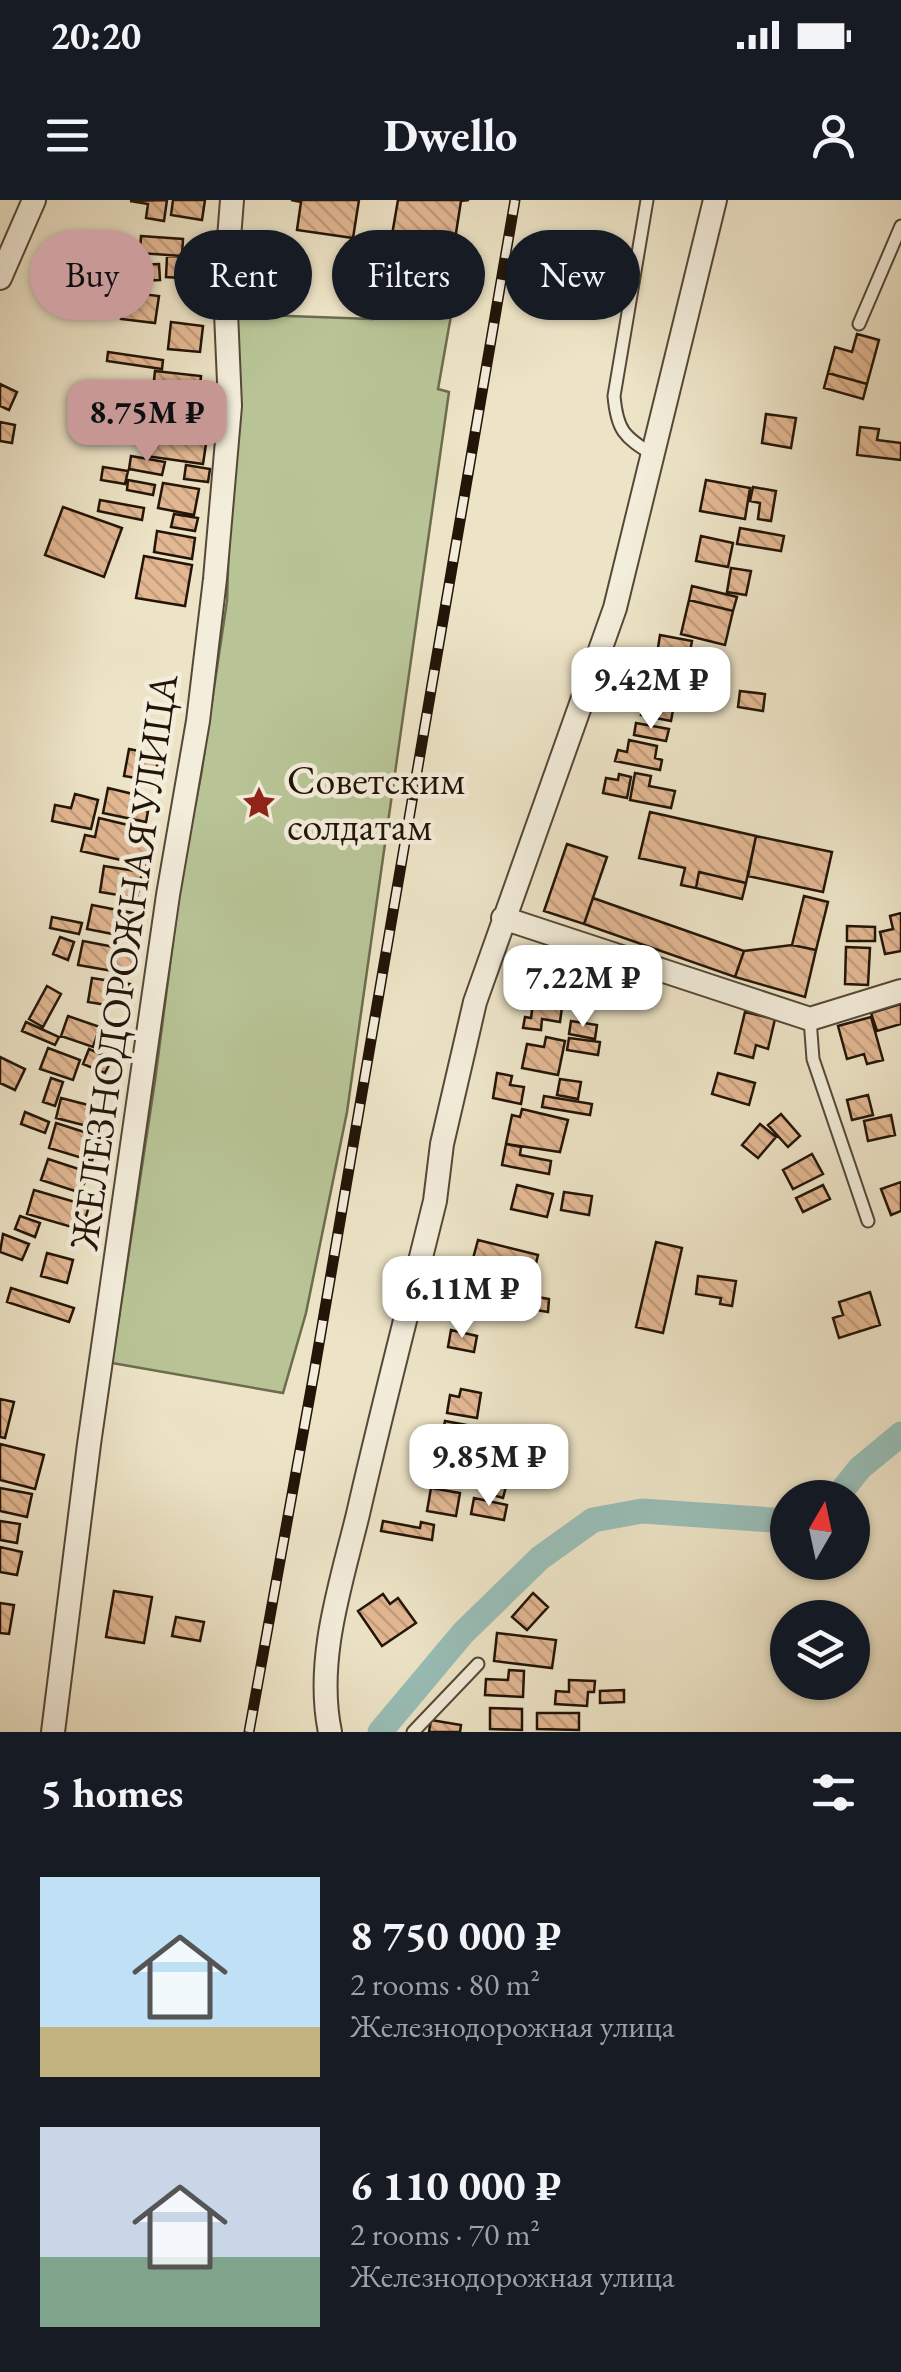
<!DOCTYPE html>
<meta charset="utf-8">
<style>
body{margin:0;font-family:"EB Garamond",serif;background:#242831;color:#f1f3f6;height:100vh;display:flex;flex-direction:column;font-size:38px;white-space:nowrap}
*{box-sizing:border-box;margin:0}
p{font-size:32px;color:#9ea1a6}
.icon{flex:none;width:55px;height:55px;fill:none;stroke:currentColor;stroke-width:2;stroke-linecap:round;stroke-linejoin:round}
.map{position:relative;height:1532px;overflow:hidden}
.drawer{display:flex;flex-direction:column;background:#171b24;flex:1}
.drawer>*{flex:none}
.top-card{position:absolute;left:30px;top:30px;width:842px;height:90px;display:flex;gap:20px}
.needle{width:65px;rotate:9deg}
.fabs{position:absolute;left:770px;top:1280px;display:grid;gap:20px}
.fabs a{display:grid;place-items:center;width:100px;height:100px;border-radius:50%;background:#171b24;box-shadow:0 2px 8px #0004;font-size:50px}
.price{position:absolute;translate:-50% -85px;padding:0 22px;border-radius:20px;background:#fff;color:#222;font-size:32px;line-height:65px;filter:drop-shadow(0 2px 5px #0008)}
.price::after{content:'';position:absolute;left:50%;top:60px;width:30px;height:22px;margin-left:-15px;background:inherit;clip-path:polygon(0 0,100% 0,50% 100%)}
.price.active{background:#c59692;color:#111}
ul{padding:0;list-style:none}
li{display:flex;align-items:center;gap:30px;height:250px;padding:0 40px}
li span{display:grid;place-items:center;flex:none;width:280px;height:200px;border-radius:0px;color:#555}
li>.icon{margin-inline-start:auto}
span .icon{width:120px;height:120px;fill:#fffc;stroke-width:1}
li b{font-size:42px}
h2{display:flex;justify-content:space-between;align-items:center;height:120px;padding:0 40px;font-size:42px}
.pill{padding:0 35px;border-radius:45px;background:#171b24;box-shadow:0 2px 8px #0004;font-size:35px;line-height:90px}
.pill.active{background:#c59692;color:#111}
.status{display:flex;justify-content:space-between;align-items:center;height:70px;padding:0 50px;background:#171b24;direction:ltr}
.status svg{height:28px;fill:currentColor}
header{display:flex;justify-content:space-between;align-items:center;height:130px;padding:0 40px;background:#171b24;font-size:45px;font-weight:700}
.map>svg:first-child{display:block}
.park{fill:#b8c496;stroke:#6d6c4e;stroke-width:2.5}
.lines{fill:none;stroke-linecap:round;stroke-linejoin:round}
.canal{stroke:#99beb7;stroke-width:25}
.building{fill:url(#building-back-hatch);stroke:#221407;stroke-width:2.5}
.service-casing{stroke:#554837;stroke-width:15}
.minor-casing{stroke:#554837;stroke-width:26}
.service{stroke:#f3eddb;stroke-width:11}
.minor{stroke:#f3eddb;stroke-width:22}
.rail-casing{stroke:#221407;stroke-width:11}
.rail{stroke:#f3eddb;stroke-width:8;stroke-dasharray:22;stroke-linecap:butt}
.labels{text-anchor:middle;stroke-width:9;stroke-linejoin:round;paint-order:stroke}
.poi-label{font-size:40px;fill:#221407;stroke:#f3eddb;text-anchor:start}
.street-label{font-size:40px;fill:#221407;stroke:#f3eddb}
</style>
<div class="status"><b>20:20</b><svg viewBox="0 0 49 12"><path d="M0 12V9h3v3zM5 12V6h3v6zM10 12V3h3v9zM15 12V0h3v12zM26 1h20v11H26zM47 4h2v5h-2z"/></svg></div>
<header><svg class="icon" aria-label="menu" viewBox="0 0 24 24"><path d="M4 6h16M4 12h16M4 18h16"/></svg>Dwello<svg class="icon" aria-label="person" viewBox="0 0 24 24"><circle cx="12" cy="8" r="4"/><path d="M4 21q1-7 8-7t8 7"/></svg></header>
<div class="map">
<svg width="901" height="1532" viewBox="0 0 901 1532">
<defs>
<pattern id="building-back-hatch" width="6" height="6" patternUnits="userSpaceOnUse" patternTransform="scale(2.5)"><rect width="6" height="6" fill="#e3b893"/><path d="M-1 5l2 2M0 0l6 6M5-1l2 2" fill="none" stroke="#c29d7d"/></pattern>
</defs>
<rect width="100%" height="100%" fill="#ede4c7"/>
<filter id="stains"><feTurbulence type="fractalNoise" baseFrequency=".002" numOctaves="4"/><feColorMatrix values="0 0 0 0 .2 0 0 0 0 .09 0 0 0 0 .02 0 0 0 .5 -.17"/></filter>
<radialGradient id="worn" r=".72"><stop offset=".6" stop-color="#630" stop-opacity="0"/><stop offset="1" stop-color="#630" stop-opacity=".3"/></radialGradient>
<path class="park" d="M452 110 438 189 449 192 347 912 306 1113 283 1193 112 1163 155 881 181 679 201 575 227 401 236 114 372 119Z"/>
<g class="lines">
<path class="canal" d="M836 1298 860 1268 901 1234
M380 1532 463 1433 540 1358 593 1320 642 1311 788 1321"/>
</g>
<path class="building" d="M167 0 164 21 146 18 148 4 130 1Z
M173 0H205L202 20 171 15Z
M291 0H359L353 38 297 30 301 2Z
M398 0H469L461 1 454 46 392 35Z
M141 36 183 39 182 56 140 53Z
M167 56 198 57 197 79 166 77Z
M159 64 160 80 135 81 134 65Z
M124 92 159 96 155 123 121 119Z
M171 122 203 126 200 152 168 149Z
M857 134 879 140 867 184 828 173 835 147 852 152Z
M108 152 163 160 162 169 107 161Z
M155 171 201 176 197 212 180 210 178 229 131 224 132 208 151 209Z
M828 173 867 184 863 199 824 188Z
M0 184 17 192 9 210 0 206Z
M766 214 796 218 791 248 762 243Z
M0 222 15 225 12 243 0 241Z
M860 227 879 229 877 240 901 243V260L857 255Z
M150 229 207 237 203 264 146 256Z
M131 256 165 262 162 275 129 269Z
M186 265 210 269 208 282 184 279Z
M103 267 128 271 125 284 101 280Z
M128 280 155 285 153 295 127 290Z
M706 280 750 288 745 319 700 311Z
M163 283 199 289 194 315 158 308Z
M753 287 776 291 771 321 758 319 760 303 750 301Z
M100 300 144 308 142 320 98 311Z
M63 307 122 328 104 377 45 355Z
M174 314 198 318 195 331 171 327Z
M740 328 784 336 781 351 737 344Z
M157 331 195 338 192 359 154 352Z
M701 336 733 343 728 367 696 361Z
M144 356 192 365 185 406 136 398Z
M731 368 751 371 746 395 727 392Z
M692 386 737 397 733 411 689 400Z
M689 400 733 411 725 445 681 434Z
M660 435 692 441 687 467 656 461Z
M647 474 677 479 674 490 645 484Z
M646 488 676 494 671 521 641 515Z
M740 491 765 494 763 511 738 507Z
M636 523 669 529 666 541 634 535Z
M629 540 657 546 655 558 662 560 660 570 615 561 618 550 627 552Z
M129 549 159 555 154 581 124 576Z
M635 573 651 576 649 586 675 591 671 608 630 600Z
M619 574 631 577 627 598 603 593 606 578 618 580Z
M108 588 133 594 130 607 148 611 146 622 103 613Z
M75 594 98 600 91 629 52 621 55 605 71 608Z
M650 612 756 636 746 683 699 672 696 688 681 685 685 668 639 658Z
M99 618 153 631 149 648 156 650 152 667 81 651 85 635 95 637Z
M756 636 832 652 823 692 748 676Z
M567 644 607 657 584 724 544 711Z
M104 666 142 672 137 698 100 692Z
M699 672 746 683 742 699 696 688Z
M804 696 828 702 816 750 792 745Z
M593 698 744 751 735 777 584 724Z
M92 705 133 713 128 737 87 729Z
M901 713V751L885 754 880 732 893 729 890 716Z
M52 717 82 723 79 734 50 728Z
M847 726 875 727V741H847Z
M60 737 74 742 68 760 53 754Z
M83 741 135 751 130 774 78 765Z
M792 745 816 750 805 797 735 777 744 751Z
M846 747 870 748 868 785 845 784Z
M551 756 596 766 591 787 546 776Z
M92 778 130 784 125 808 88 802Z
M47 786 61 794 43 827 29 819Z
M534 796 563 800 560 822 542 819 541 830 523 828 525 817 531 818Z
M901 804V824L877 831 871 813Z
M745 812 775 819 768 849 756 845 753 858 735 853Z
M68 816 100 827 93 847 61 836Z
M871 817 883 860 867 864 864 854 847 859 838 826Z
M571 821 597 825 595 839 569 834Z
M26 822 59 837 55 845 22 831Z
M546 837 565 841 558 875 522 868 527 844 544 847Z
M569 838 600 842 598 855 567 850Z
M48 848 80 860 73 880 40 869Z
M89 849 112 859 105 873 83 864Z
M0 857 25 869 15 890 0 883Z
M497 873 512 876 510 885 524 887 521 904 493 898Z
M718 873 755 883 749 905 712 894Z
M51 878 63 882 55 906 43 902Z
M560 879 581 882 578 899 557 895Z
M868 895 873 915 852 920 847 900Z
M544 896 592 904 590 915 542 907Z
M61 898 96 907 91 927 56 918Z
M522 909 568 920 560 952 506 944 512 915 520 917Z
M25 912 49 922 45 933 21 924Z
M781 914 800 936 788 947 768 925Z
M891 915 895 935 868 941 864 921Z
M56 923 100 937 92 961 49 948Z
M760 924 776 937 758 958 742 945Z
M506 944 521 947 520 955 551 961 549 974 502 965Z
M812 954 823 974 793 989 783 970Z
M48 959 88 972 81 993 41 980Z
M901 982V1011L891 1015 881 989Z
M517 985 553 994 547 1017 511 1009Z
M823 985 830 999 803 1012 796 998Z
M34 990 89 1006 82 1030 27 1014Z
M564 992 592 996 589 1015 561 1010Z
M20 1016 40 1023 35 1037 15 1029Z
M3 1034 29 1044 22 1060 0 1052Z
M478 1040 538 1055 533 1076 515 1071 513 1077 471 1066Z
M656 1042 682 1048 663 1133 636 1127Z
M47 1053 73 1060 67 1083 41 1076Z
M698 1076 736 1081 732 1106 720 1104 721 1098 696 1094Z
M464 1079 493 1086 487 1111 458 1104Z
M11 1088 74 1108 69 1122 7 1102Z
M870 1092 880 1125 839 1138 833 1118 843 1115 839 1102Z
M527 1095 549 1099 548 1112 525 1108Z
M451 1130 477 1136 474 1152 448 1147Z
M461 1189 481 1193 477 1218 447 1213 450 1195 459 1197Z
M0 1199 14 1202 5 1238 0 1237Z
M445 1221 472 1226 468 1247 441 1241Z
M0 1244 44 1255 35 1289 0 1280Z
M484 1256 512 1263 503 1298 485 1293 490 1276 479 1273Z
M0 1288 32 1294 27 1317 0 1311Z
M431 1288 460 1293 456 1316 427 1311Z
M474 1298 507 1305 504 1320 471 1314Z
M0 1321 20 1324 17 1343 0 1340Z
M383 1321 420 1328 421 1322 434 1325 432 1340 381 1331Z
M0 1347 22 1352 17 1375 0 1372Z
M114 1391 152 1397 144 1443 106 1437Z
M533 1393 548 1407 527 1430 512 1417Z
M383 1394 390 1404 398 1398 416 1423 382 1446 358 1411Z
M0 1403 14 1405 9 1434 0 1433Z
M176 1417 204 1422 200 1441 172 1436Z
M497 1433 556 1440 552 1468 494 1461Z
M509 1470 524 1471 523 1497 485 1495 486 1479 508 1480Z
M569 1480 595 1481 594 1492H588L587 1506 555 1504 556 1491 569 1492Z
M624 1490V1502L600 1503V1491Z
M490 1508 522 1509V1530L490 1529Z
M537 1513H579V1530L537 1529Z
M431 1520 461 1525 460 1532H429Z"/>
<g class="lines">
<g class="service-casing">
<path id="service" d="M647 0 614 196C617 230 624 237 652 254
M859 124 901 26
M810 819 813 859 868 1021
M413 1532 478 1464"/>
</g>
<g class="minor-casing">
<path id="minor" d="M0 78 34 0
M503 718 810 819 901 791
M53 1532 89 1244 168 695 198 521 215 379 230 206 225 89 232 0
M330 1532C315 1460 341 1384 358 1314 382 1209 409 1106 435 1001L442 944 475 802 615 408 715 0"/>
</g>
<use href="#service" class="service"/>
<use href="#minor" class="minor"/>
<g class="rail-casing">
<path id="rail" d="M249 1532 314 1173 515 0"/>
</g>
<use href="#rail" class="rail"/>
</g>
<defs>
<g id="sight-bare" transform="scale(2.7)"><path d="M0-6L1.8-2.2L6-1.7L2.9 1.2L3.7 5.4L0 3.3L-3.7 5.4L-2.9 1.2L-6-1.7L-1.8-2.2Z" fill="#8f2418" stroke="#f3eddb" stroke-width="2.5" paint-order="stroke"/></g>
</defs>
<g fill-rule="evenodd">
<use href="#sight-bare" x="259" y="603"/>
</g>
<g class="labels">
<g class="poi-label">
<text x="287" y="594">Советским<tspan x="287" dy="46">солдатам</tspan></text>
</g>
<g class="street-label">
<text transform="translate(123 762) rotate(-82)" y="14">ЖЕЛЕЗНОДОРОЖНАЯ УЛИЦА</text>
</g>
</g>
<rect width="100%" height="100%" filter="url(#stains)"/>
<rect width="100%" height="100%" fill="url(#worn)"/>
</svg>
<div class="fabs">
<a><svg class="needle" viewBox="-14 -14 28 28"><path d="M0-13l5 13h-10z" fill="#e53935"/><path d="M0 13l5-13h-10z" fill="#9ea1a6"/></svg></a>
<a><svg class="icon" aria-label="layers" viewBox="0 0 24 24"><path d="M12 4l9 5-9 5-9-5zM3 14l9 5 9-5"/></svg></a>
</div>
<b class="price active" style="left:147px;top:265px">8.75M ₽</b>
<b class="price" style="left:651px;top:532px">9.42M ₽</b>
<b class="price" style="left:583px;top:830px">7.22M ₽</b>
<b class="price" style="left:462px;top:1141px">6.11M ₽</b>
<b class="price" style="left:489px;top:1309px">9.85M ₽</b>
<div class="top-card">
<a class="pill active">Buy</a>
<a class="pill">Rent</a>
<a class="pill">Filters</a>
<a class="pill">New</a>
</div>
</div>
<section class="drawer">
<h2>5 homes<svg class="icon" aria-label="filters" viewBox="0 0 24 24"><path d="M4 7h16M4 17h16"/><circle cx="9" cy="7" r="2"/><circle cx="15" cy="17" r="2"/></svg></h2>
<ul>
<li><span style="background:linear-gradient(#bfe0f5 75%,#c2b280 0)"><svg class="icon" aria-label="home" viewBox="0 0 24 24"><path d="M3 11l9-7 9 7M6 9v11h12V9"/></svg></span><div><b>8 750 000 ₽</b><p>2 rooms · 80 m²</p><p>Железнодорожная улица</p></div></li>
<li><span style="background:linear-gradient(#c9d6e8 65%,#7fa58c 0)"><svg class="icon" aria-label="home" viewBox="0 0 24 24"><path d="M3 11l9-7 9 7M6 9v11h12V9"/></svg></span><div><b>6 110 000 ₽</b><p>2 rooms · 70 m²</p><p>Железнодорожная улица</p></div></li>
</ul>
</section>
